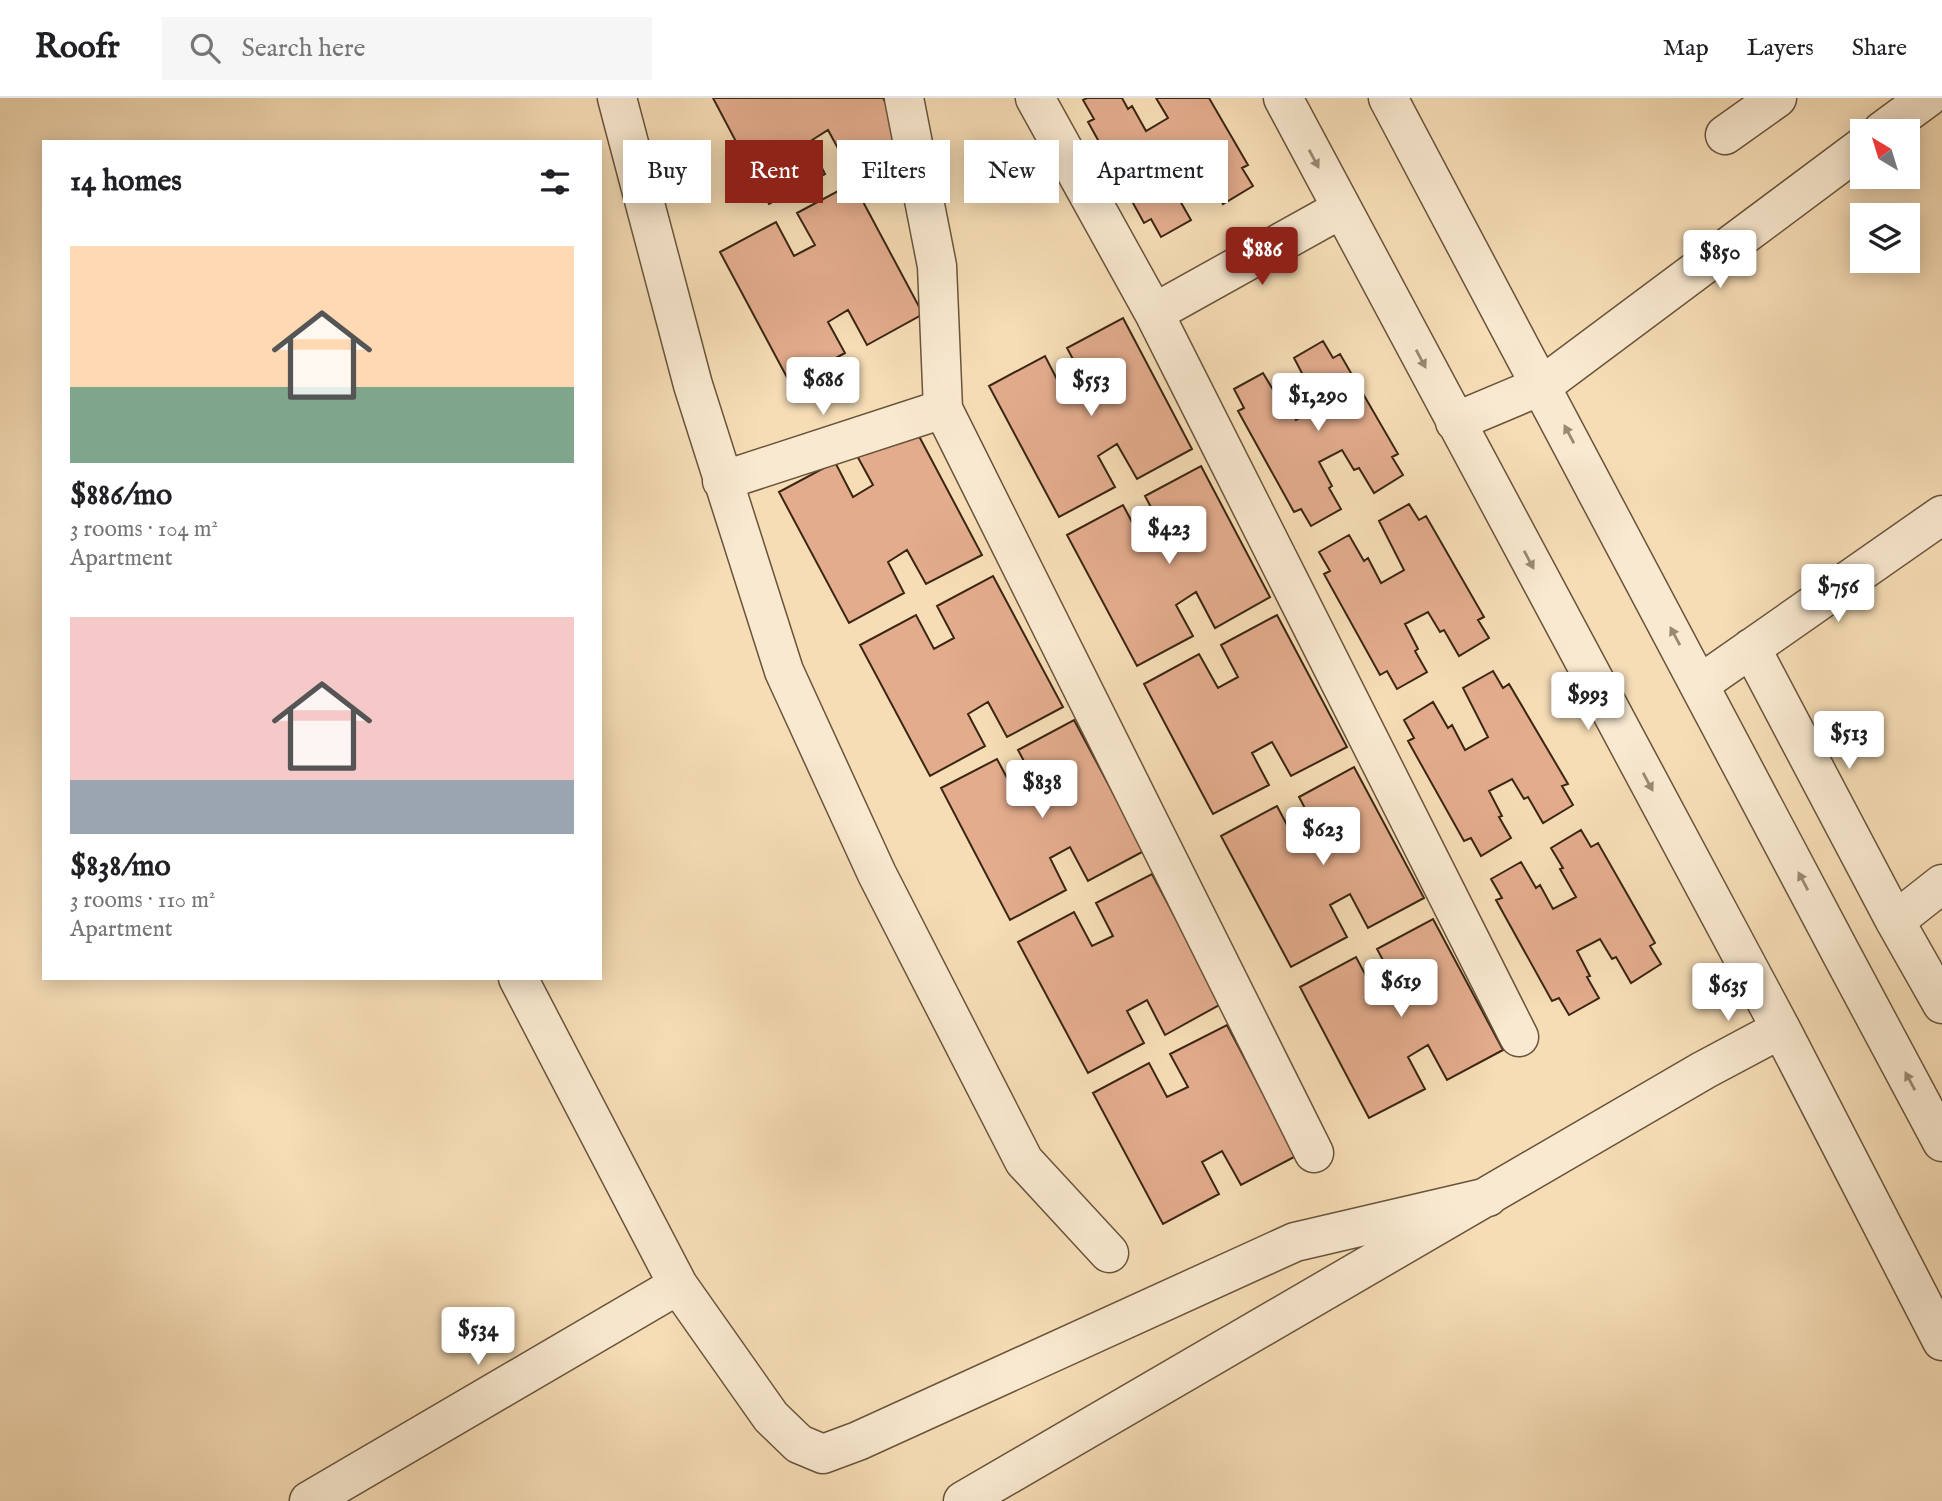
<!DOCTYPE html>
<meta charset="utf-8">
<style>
body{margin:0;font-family:"IM FELL English",serif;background:#f6f6f6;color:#202124;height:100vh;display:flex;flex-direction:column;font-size:26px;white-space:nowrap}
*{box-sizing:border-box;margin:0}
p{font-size:23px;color:#757577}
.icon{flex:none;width:38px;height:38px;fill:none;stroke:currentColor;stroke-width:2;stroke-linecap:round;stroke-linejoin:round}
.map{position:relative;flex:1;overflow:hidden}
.details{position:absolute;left:42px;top:42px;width:560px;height:840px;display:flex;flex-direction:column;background:#fff;border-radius:0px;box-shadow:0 4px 18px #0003}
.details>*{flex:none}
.hud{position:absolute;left:623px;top:42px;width:665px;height:63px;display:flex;gap:14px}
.needle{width:46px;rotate:322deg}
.controls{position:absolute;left:1850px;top:21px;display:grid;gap:14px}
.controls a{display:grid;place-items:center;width:70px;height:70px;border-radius:0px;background:#fff;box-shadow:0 4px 18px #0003;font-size:35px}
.price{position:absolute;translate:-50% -60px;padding:0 16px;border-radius:7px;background:#fff;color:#222;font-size:23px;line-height:46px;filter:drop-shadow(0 2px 4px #0008)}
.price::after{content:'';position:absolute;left:50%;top:42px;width:21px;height:16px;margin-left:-10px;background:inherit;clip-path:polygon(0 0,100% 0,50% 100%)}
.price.current{background:#8f2418;color:#fff}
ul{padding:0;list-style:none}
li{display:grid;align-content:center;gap:14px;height:371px;padding:0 28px}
li span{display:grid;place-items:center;height:217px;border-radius:0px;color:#555}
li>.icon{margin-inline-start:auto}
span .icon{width:126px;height:126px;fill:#fffc;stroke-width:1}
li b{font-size:30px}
h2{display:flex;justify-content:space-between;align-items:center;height:84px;padding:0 28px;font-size:30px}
.tag{padding:0 24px;border-radius:0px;background:#fff;box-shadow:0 4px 18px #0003;font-size:24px;line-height:63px}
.tag.current{background:#8f2418;color:#fff}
header{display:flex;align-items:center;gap:42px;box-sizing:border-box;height:98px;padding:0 35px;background:#fff;border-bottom:2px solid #e0e0e0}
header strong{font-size:33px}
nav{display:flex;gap:38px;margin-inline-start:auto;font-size:24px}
.search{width:490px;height:63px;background:#f6f6f6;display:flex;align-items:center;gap:18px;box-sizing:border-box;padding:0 24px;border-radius:0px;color:#757577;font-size:26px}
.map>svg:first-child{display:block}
.building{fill:#e3ac8d;stroke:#3a2612;stroke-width:2}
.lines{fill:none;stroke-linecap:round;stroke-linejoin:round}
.minor-casing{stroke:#69543b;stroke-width:41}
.minor{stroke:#f9e9d0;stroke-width:38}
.oneway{fill:#9a8871}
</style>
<header>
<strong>Roofr</strong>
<div class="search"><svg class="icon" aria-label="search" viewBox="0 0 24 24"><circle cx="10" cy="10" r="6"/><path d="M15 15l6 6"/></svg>Search here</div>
<nav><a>Map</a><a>Layers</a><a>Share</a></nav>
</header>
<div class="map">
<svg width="1942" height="1403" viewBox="0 0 1942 1403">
<rect width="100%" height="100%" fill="#f6ddb6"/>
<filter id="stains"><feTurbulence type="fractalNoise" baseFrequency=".00286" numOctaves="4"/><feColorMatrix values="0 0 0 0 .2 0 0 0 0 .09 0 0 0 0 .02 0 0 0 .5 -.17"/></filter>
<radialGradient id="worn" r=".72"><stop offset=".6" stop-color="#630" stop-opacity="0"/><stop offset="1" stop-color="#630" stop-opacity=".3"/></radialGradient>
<path class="building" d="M713 0H883L903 37 847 67 828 32 809 44 825 76 769 106Z
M1087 0H1122L1128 11 1132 8 1146 33 1168 20 1156 0H1209L1248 67 1242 70 1253 88 1223 106 1208 80 1204 83 1192 62 1169 75 1182 99 1179 101 1191 122 1161 139 1151 121 1144 125 1088 24 1094 21 1083 2Z
M853 85 923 216 867 247 848 212 828 224 845 255 790 285 720 154 776 124 794 158 815 147 797 115Z
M1123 220 1192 351 1137 381 1117 346 1098 358 1115 389 1059 419 989 288 1045 258 1063 293 1084 282 1067 250Z
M1323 243 1333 260 1340 256 1398 356 1392 359 1403 377 1374 395 1359 370 1354 372 1342 352 1319 364 1332 388 1329 390 1341 411 1311 428 1301 411 1294 414 1238 313 1244 310 1234 291 1263 275 1278 300 1282 298 1296 322 1318 310 1302 282 1305 281 1294 260Z
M912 325 982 457 926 486 907 452 888 464 904 495 849 525 779 394 835 364 853 399 873 387 856 356Z
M1201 368 1270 499 1215 530 1196 494 1176 507 1193 538 1137 568 1067 437 1123 407 1141 441 1162 430 1145 398Z
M1409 406 1419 422 1426 418 1484 519 1478 522 1489 540 1459 558 1444 532 1440 534 1428 514 1405 526 1418 551 1415 553 1427 574 1397 591 1387 573 1380 577 1324 476 1330 473 1319 454 1349 437 1364 463 1368 460 1381 485 1404 472 1379 423Z
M993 478 1063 609 1007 639 988 604 968 616 985 648 930 678 860 547 916 517 934 551 954 540 937 508Z
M1277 517 1347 649 1291 678 1272 644 1252 655 1269 687 1213 716 1144 586 1199 556 1218 590 1238 579 1221 547Z
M1493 573 1503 590 1509 586 1568 686 1562 688 1573 707 1543 725 1528 699 1524 701 1512 681 1489 693 1502 718 1499 719 1511 740 1481 758 1471 740 1464 743 1408 643 1414 640 1404 622 1433 604 1448 630 1452 627 1465 652 1488 639 1463 590Z
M1074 622 1144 753 1088 783 1070 749 1050 760 1066 792 1010 822 941 690 997 661 1015 695 1035 684 1018 652Z
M1354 669 1424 800 1368 830 1350 796 1330 807 1347 839 1291 869 1221 738 1277 708 1295 742 1316 731 1299 699Z
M1581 732 1591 749 1598 745 1655 845 1650 848 1661 866 1631 885 1616 859 1612 861 1600 841 1577 853 1590 878 1587 879 1599 900 1569 917 1559 900 1552 903 1496 802 1502 800 1491 781 1521 764 1536 790 1540 787 1553 811 1576 799 1560 771 1563 770 1551 750Z
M1152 776 1221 906 1165 937 1147 902 1127 913 1144 945 1088 975 1018 844 1074 814 1092 848 1113 838 1096 805Z
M1433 821 1503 952 1447 982 1428 947 1408 959 1425 991 1369 1020 1300 889 1356 859 1374 893 1394 883 1377 851Z
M1227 927 1296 1058 1241 1087 1222 1053 1202 1064 1219 1096 1163 1126 1093 995 1149 965 1167 999 1188 989 1170 956Z"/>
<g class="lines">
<g class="minor-casing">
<path id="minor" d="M617 0 693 287 784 573 877 776 1024 1063 1109 1155
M904 0 937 168 943 311 1314 1055
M1035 0 1154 215 1519 939
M1283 0 1781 931 1942 1243
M1388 0C1575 346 1755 697 1942 1044
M1882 33 1927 0
M1725 37 1777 0
M1154 215 1341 111
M1455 324 1543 287 1862 49
M722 383 943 311
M1751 550 1895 823 1942 906
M1700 586 1942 417
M1895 823 1942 786
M518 880 678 1187 771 1319 799 1346 823 1356 858 1343 1295 1144 1488 1099
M309 1403 678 1187
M963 1403 1704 972 1781 931"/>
</g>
<use href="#minor" class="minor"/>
</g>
<defs><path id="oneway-solid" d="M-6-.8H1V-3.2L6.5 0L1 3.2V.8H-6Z" transform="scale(1.75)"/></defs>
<g class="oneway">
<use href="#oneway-solid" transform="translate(1314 61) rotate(62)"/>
<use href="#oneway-solid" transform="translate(1421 261) rotate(62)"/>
<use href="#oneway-solid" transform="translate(1569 336) rotate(-118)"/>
<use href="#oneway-solid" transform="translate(1529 462) rotate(62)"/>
<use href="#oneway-solid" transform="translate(1675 538) rotate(-118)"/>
<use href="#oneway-solid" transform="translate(1648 684) rotate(62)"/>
<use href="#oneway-solid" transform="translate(1803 783) rotate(-118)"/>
<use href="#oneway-solid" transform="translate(1910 983) rotate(-118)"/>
</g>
<rect width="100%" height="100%" filter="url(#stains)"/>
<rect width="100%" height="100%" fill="url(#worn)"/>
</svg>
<div class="controls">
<a><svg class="needle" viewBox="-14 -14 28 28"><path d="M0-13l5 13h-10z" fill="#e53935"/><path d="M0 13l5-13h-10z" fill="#757577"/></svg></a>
<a><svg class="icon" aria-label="layers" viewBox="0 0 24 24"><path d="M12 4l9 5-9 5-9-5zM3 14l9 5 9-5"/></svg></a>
</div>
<b class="price current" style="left:1262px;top:189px">$886</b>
<b class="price" style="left:1720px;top:192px">$850</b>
<b class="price" style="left:823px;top:319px">$686</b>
<b class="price" style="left:1091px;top:320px">$553</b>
<b class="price" style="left:1318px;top:335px">$1,290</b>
<b class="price" style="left:1169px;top:468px">$423</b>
<b class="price" style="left:1838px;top:526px">$756</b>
<b class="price" style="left:1588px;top:634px">$993</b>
<b class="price" style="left:1849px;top:673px">$513</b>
<b class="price" style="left:1042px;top:722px">$838</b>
<b class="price" style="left:1323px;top:769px">$623</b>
<b class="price" style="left:1401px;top:921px">$619</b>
<b class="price" style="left:1728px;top:925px">$635</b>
<b class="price" style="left:478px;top:1269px">$534</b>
<div class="hud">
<a class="tag">Buy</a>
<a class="tag current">Rent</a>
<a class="tag">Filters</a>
<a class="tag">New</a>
<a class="tag">Apartment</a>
</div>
<section class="details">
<h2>14 homes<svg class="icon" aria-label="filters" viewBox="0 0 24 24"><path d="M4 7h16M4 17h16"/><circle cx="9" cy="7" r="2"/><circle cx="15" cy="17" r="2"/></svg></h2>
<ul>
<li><span style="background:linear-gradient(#ffd9b3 65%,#7fa58c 0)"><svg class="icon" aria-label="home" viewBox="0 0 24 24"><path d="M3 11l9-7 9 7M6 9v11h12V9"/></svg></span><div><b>$886/mo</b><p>3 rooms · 104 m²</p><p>Apartment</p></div></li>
<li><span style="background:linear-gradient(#f6c9c9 75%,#9aa5b1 0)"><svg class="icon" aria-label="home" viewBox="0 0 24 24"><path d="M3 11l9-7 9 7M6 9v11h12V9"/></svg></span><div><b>$838/mo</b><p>3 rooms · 110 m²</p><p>Apartment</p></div></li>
</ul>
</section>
</div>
